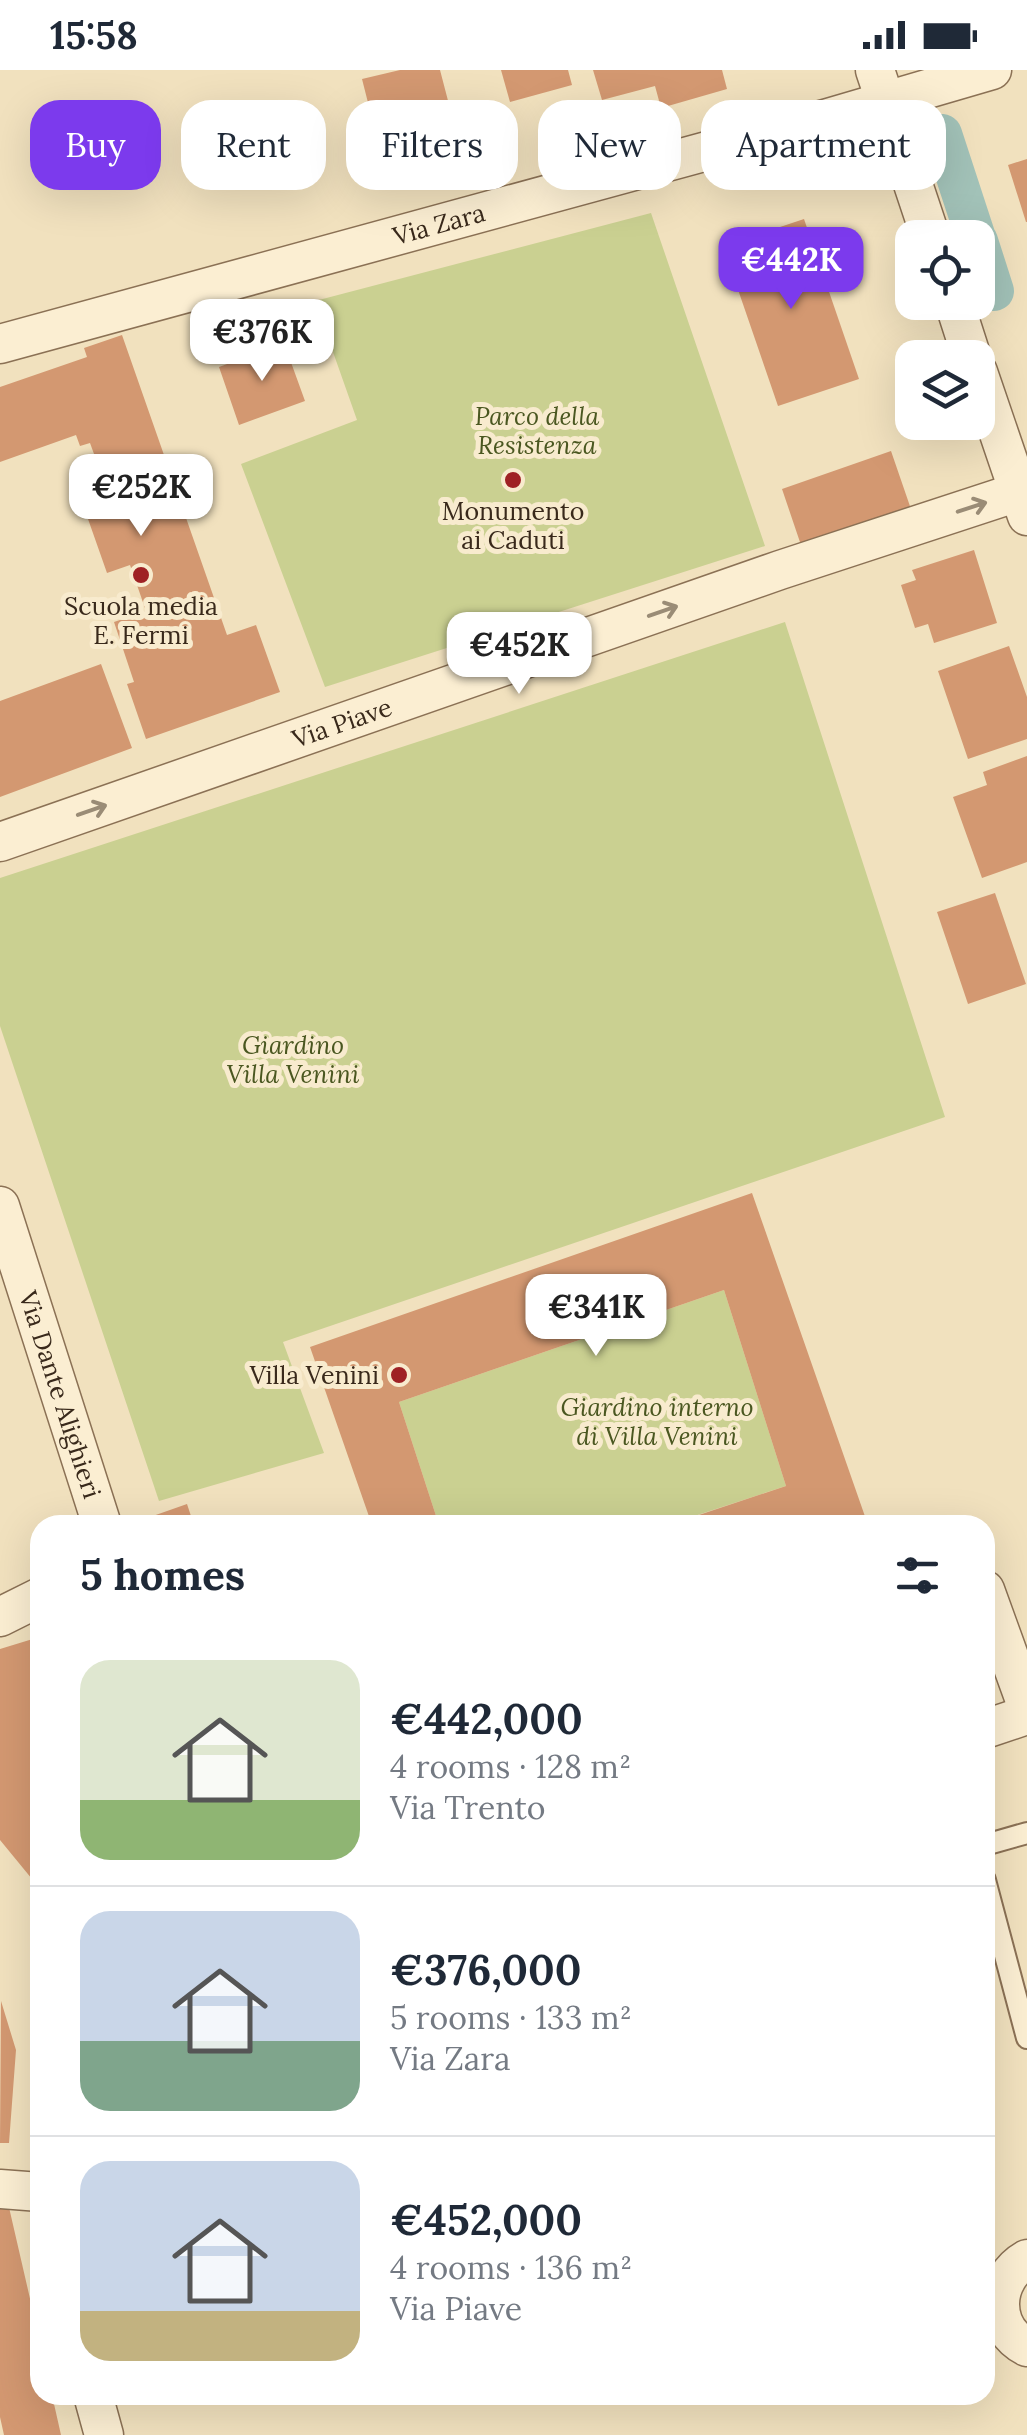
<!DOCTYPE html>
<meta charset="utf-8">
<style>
body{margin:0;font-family:Lora,serif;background:#f2f2f3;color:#1f2937;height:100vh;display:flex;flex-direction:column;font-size:38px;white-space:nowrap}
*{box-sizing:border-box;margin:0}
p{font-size:32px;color:#747a83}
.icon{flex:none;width:55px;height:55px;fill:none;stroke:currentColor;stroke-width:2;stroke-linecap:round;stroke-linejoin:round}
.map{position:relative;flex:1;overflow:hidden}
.drawer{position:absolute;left:30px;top:1445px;width:965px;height:890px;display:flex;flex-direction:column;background:#fff;border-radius:30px;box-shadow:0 10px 40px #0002}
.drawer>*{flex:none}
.guide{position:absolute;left:30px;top:30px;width:968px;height:90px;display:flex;gap:20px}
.buttons{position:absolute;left:895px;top:150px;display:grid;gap:20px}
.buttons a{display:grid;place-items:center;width:100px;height:100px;border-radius:20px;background:#fff;box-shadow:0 10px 40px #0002;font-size:50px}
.price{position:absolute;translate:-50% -85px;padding:0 22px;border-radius:20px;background:#fff;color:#222;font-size:32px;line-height:65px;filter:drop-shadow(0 2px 5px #0008)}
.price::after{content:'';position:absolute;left:50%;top:60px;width:30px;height:22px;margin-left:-15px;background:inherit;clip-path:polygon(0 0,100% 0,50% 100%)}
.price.active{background:#7c3aed;color:#fff}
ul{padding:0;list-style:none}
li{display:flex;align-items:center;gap:30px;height:250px;padding:0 50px}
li+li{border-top:2px solid #e0e1e3}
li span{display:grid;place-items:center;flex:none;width:280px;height:200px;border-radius:30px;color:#555}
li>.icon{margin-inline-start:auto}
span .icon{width:120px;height:120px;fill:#fffc;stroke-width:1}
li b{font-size:42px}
h2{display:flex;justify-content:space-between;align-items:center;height:120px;padding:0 50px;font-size:42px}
.pill{padding:0 35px;border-radius:30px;background:#fff;box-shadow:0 10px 40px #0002;font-size:35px;line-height:90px}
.pill.active{background:#7c3aed;color:#fff}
.status{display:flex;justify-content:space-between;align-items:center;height:70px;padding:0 50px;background:#fff;direction:ltr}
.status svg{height:28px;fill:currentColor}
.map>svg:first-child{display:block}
.green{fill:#cad091}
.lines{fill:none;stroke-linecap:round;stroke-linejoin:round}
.canal{stroke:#a2c2b8;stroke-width:40}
.building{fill:#d39871}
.lane-casing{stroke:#8b7155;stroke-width:24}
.street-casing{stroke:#8b7155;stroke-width:41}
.lane{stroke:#fbeed2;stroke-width:20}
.street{stroke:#fbeed2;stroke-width:38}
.oneway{stroke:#9a8c76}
.poi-dot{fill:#9f2124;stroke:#f8ebce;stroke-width:4}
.labels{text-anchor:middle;stroke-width:10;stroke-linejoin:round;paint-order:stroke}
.street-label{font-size:25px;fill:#39291b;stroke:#f8ebce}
.park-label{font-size:25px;font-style:italic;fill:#4a5720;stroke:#f8ebce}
.poi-label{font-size:25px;fill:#39291b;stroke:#f8ebce}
</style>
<div class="status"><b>15:58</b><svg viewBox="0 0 49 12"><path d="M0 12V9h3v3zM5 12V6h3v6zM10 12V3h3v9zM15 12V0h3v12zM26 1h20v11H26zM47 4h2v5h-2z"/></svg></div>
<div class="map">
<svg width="1027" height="2365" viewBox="0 0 1027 2365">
<rect width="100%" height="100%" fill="#f1e1be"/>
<path class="green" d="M651 143 765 476 325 617 241 394 357 350 315 231Z
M785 552 945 1047 283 1272 324 1383 159 1431 0 956V808Z
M724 1220 786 1416 667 1455H439L399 1332Z"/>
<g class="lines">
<path class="canal" d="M942 64 976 168
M978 171 994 221"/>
</g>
<path class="building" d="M400 0H440L458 69 382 88 362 9Z
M501 0H568L572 15 510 32Z
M593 0H722L727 19 661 38 655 16 602 30Z
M1027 89V152H1026L1008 95Z
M804 149 859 309 778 336 723 176Z
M122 265 227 565 256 555 280 622 146 669 127 614 134 612 114 552 146 541 130 495 107 503 75 412 101 403 90 373 80 376 76 365 0 392V317L87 287 84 278Z
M284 273 305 331 239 355 219 297Z
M891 381 912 442 803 481 782 419Z
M974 480 997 553 934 573 928 554 915 558 901 515 916 510 912 500Z
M1009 576 1027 627V669L968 689 938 601Z
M101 594 132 678 0 727V631Z
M1027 686V792L982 808 953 727 987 715 983 702Z
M995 823 1026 914 968 934 937 842Z
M752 1123 868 1455H669L786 1416 724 1220 399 1332 439 1455H372L310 1277Z
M187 1434 194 1455H153L150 1447Z
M36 1568 40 1569V1805L32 1809 0 1770V1579Z
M1 1931 16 1980 9 2073H0Z
M0 2133H8L40 2272V2325H52L61 2365H4L0 2347Z"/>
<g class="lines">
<g class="lane-casing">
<path id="lane" d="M985 1775 1027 1763
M985 1810 1027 1968"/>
</g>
<g class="street-casing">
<g id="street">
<path d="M875 0 931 168"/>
<path d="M954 232 972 288"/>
<path id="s1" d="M0 274 828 48 992 0"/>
<path d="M978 302 1027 446"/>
<path id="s2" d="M0 772 780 500 1027 419"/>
<path id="s3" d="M0 1136 102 1455"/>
<path d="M985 1520 1027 1636"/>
<path d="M0 1547 40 1527"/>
<path d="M985 1659 1027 1645"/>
<path d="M0 2119 40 2122"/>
<path d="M1027 2189C992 2209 990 2258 1027 2277"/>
<path d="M93 2325 104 2365"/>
</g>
</g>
<use href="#lane" class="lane"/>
<use href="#street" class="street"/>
</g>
<defs><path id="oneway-shaft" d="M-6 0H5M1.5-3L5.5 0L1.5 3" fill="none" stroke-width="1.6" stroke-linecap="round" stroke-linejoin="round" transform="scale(2.5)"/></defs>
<g class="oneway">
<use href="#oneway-shaft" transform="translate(972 437) rotate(-18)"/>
<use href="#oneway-shaft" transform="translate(663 541) rotate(-19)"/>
<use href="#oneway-shaft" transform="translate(92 740) rotate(-19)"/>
</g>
<g class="poi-dot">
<circle cx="513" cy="410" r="10"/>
<circle cx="141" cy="505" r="10"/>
<circle cx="399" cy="1305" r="10"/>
</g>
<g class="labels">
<g class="street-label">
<text dy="9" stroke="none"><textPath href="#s1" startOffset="455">Via Zara</textPath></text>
<text dy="9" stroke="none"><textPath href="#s2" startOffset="362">Via Piave</textPath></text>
<text dy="9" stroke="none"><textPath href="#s3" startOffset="198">Via Dante Alighieri</textPath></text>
</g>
<g class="park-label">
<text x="537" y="355">Parco della<tspan x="537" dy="29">Resistenza</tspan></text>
<text x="293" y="984">Giardino<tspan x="293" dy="29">Villa Venini</tspan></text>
<text x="657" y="1346">Giardino interno<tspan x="657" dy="29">di Villa Venini</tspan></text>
</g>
<g class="poi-label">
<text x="513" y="450">Monumento<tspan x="513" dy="29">ai Caduti</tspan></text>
<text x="141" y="545">Scuola media<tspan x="141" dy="29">E. Fermi</tspan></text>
<text x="379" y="1314" text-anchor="end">Villa Venini</text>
</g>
</g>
</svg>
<div class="buttons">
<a><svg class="icon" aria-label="locate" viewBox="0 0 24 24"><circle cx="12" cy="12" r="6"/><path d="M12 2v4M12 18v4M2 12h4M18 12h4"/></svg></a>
<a><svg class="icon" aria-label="layers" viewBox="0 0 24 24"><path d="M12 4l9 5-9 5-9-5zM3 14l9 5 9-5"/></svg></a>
</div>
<b class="price active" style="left:791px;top:242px">€442K</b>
<b class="price" style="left:262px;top:314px">€376K</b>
<b class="price" style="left:141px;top:469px">€252K</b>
<b class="price" style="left:519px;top:627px">€452K</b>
<b class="price" style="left:596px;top:1289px">€341K</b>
<div class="guide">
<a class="pill active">Buy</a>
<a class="pill">Rent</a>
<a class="pill">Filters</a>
<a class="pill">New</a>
<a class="pill">Apartment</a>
</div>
<section class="drawer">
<h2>5 homes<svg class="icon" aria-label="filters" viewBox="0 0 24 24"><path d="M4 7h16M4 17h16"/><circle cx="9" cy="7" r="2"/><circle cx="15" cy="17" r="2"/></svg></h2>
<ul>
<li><span style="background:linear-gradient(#dfe7d0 70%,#8fb573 0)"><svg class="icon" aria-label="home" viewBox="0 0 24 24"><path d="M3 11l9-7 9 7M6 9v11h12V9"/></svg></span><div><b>€442,000</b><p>4 rooms · 128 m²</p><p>Via Trento</p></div></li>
<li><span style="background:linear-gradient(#c9d6e8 65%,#7fa58c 0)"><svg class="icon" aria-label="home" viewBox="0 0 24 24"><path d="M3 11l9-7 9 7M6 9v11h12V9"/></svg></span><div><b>€376,000</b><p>5 rooms · 133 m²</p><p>Via Zara</p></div></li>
<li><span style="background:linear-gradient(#c9d6e8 75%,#c2b280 0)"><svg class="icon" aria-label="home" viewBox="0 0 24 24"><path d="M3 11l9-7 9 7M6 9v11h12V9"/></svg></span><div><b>€452,000</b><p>4 rooms · 136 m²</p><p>Via Piave</p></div></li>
</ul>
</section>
</div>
